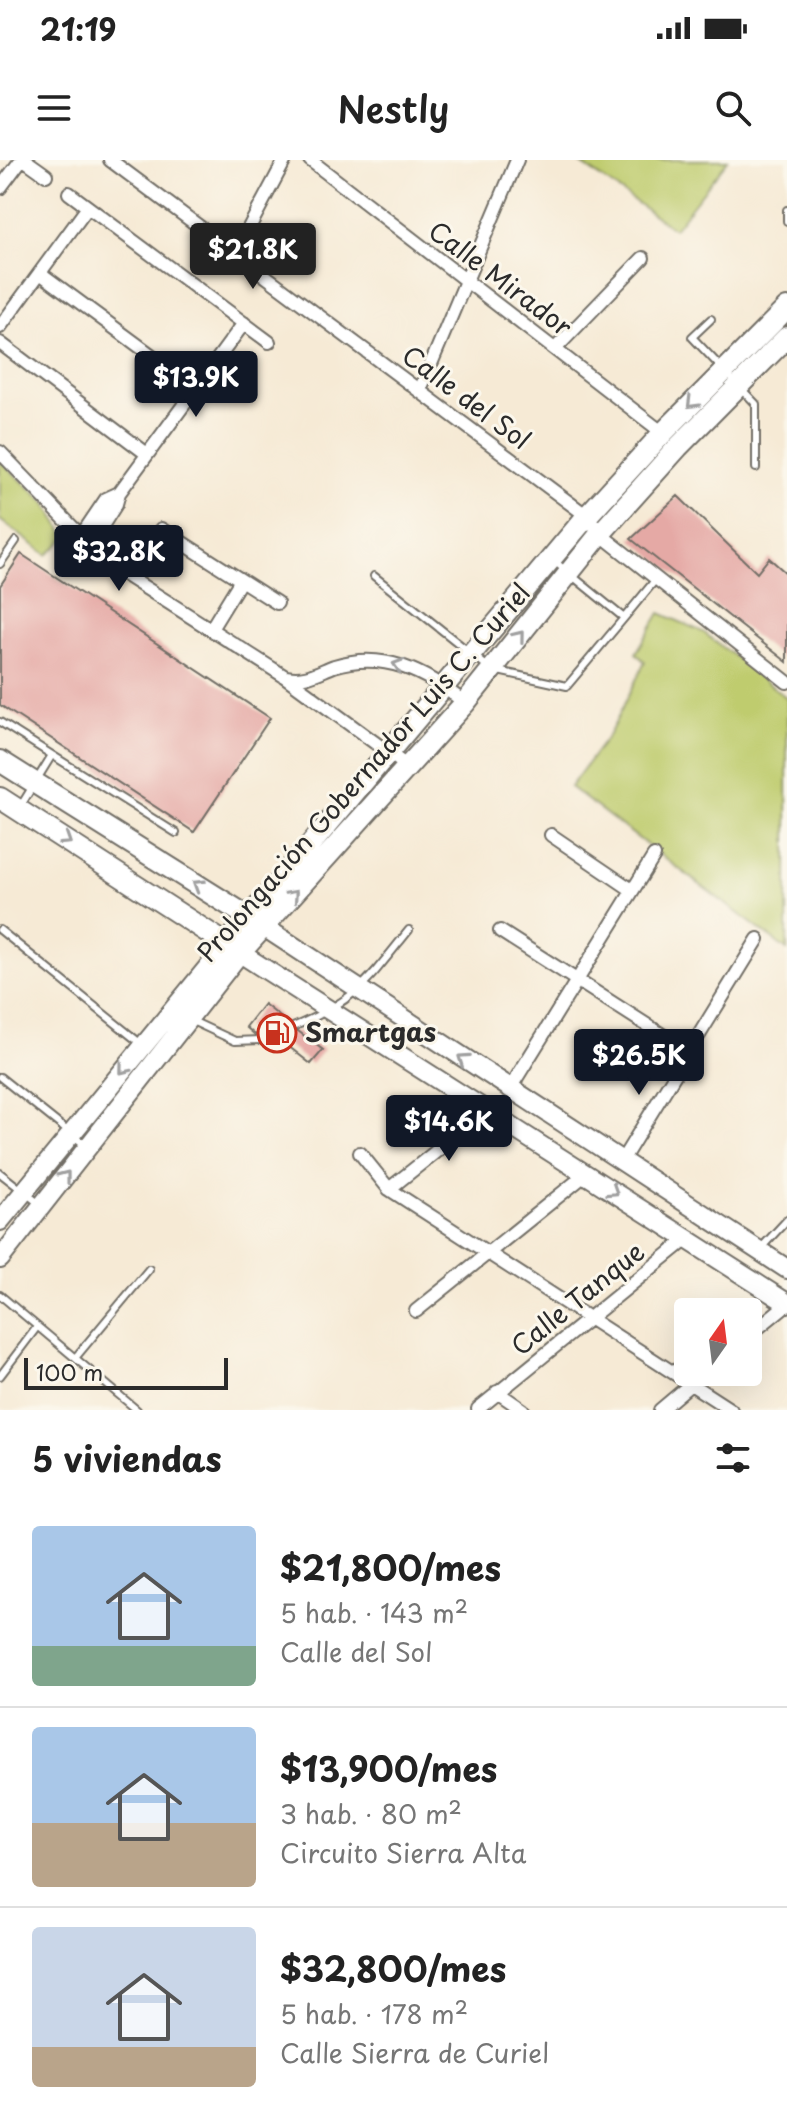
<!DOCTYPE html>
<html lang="es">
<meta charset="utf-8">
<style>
body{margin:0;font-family:"Playpen Sans",sans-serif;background:#f6f6f6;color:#222;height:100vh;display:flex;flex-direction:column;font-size:30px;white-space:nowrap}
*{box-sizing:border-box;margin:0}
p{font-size:26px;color:#767676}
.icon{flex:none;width:44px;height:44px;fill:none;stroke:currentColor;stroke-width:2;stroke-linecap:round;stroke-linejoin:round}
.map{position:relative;height:1250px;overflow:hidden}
.drawer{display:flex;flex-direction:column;background:#fff;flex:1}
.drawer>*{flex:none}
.needle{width:52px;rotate:14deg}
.controls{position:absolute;left:674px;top:1138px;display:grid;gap:16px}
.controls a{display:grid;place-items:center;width:88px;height:88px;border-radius:8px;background:#fff;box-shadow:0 8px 32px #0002;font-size:40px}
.scale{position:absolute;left:24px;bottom:20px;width:204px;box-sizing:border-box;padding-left:8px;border:4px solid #2b2b2b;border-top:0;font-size:22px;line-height:28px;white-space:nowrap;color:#2b2b2b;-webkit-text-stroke:6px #fbf7ec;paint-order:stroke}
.price{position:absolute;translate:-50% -68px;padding:0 18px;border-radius:8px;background:#111827;color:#fff;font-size:26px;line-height:52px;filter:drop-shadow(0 2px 4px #0008)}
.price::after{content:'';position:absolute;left:50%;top:48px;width:24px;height:18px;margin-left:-12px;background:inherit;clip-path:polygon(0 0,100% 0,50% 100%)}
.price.current{background:#222;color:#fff}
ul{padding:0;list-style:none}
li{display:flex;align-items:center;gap:24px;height:200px;padding:0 32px}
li+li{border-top:2px solid #e0e0e0}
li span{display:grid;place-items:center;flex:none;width:224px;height:160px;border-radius:8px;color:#555}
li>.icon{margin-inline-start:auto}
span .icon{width:96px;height:96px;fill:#fffc;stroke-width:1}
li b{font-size:34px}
h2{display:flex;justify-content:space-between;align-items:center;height:96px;padding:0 32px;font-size:34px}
.status{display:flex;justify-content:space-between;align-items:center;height:56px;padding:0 40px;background:#fff;direction:ltr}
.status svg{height:22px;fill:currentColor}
header{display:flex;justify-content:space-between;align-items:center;height:104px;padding:0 32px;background:#fff;font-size:36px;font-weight:600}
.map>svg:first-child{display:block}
.green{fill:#bfcc6e;stroke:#757c4c;stroke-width:2}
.building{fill:#e5a9a5}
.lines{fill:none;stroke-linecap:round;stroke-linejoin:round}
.lane-casing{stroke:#726e66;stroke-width:10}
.street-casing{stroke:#726e66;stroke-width:16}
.secondary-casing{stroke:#726e66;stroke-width:22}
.primary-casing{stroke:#726e66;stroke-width:24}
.lane{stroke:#fff;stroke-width:6}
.street{stroke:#fff;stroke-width:12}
.secondary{stroke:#fff;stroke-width:18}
.primary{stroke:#fff;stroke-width:20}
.oneway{stroke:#a0a0a0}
.labels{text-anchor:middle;stroke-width:6;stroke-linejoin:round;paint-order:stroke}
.street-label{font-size:26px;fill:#2b2b2b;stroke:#fbf7ec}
.poi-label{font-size:26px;font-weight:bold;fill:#2b2b2b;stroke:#fbf7ec;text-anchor:start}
</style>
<div class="status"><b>21:19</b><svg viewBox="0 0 49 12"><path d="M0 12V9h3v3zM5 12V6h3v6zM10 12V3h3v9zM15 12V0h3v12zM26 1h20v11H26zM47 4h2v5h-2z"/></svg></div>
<header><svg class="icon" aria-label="menu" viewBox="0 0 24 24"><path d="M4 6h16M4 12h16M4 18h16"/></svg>Nestly<svg class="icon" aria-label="search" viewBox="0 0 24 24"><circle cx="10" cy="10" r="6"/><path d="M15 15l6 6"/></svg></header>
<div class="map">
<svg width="787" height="1250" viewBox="0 0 787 1250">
<rect width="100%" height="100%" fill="#fbf7ec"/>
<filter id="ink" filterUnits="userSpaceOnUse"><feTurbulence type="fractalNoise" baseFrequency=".0125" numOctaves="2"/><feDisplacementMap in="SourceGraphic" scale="16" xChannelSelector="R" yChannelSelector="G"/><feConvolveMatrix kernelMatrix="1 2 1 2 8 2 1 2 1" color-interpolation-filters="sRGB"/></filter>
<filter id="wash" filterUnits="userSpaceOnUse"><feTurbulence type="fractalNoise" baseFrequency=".006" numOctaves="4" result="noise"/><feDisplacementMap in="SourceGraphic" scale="32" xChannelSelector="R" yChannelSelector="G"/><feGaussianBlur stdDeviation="1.8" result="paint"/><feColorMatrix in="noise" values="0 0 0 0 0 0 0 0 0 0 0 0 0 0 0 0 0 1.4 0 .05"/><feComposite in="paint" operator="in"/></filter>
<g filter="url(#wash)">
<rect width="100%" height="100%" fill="#f6ead5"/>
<path class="green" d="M576 0H728L674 69Z
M0 301 45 342 67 377 47 395 0 360Z
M660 453 703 472 787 538V790L570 627 610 573 645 502 636 493Z"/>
<g id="blocks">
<path class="building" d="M678 336 757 413 769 398 787 414V502L631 379Z
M21 394 270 558 194 672 0 545V426Z
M264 844 288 863 289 871H298L323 890 311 904 283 882 274 891 266 884 264 875 254 874 246 867Z"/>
</g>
</g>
<g filter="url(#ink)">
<use href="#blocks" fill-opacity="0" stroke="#726e66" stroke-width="2"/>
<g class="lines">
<g class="lane-casing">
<path id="lane" d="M787 50V61
M711 159 692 177 756 244V308
M0 404 16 381
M374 416 488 507
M624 458 657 418
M498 511 567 526 624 458 554 401
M0 562 52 595 20 647
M52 595 176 673
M0 770 140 883
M190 860 235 881 261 880
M293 867C357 840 367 822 409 770
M0 917 85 985
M0 1013 41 1045
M761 1088 787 1060
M0 1135 137 1250
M75 1198 149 1109
M0 1216 37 1167"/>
</g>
<g class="street-casing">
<path id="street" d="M25 0 46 15
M110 0 587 356 600 374 787 522
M310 0 663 273
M0 28 21 0
M69 33 269 182
M234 96 285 0
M40 113 196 228
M0 167 88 47
M0 183 147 294
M556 188 643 98
M420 230 517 0
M0 292 108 404 284 516 408 607
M161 369 277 443
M81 376 106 339 119 333
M90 385 116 344 119 333 244 163
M211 469 241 420
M287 517C305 521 318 512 334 506 384 490 426 512 465 543
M551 675 632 730
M500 771 689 892
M509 930 654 696
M360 993 389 1029 731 1250
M621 1002 758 779
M389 1029 488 950
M416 1151 586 1014
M748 1176 787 1144
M497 1232 523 1250
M478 1249 687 1079
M660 1250 705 1212"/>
</g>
<g class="secondary-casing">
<path id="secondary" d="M264 767 787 1109
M0 1061 227 784
M0 1099 240 793 787 1143"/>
</g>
<g class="primary-casing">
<path id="primary" d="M0 601 261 765
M0 638 240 793 465 543 600 374 678 287 787 177
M227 784 587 356 663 273 787 148"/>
</g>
<use href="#lane" class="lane"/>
<use href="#street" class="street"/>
<use href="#secondary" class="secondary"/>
<use href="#primary" class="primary"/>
</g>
<defs><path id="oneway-chevron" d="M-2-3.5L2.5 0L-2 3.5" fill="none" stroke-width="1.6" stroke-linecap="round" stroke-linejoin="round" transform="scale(2)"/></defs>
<g class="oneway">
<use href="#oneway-chevron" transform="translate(692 243) rotate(135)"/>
<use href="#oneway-chevron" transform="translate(519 476) rotate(-51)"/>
<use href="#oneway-chevron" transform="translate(398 505) rotate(-162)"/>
<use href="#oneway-chevron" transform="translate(66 680) rotate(33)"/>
<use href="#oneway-chevron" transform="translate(198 725) rotate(-148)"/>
<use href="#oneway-chevron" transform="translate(293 735) rotate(-48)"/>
<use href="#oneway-chevron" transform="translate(463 899) rotate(-146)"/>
<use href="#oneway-chevron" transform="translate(124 909) rotate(129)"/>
<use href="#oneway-chevron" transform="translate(65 1016) rotate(-52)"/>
<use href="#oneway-chevron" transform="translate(613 1031) rotate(33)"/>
</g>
</g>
<defs>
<g id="fuel-ring" transform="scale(2)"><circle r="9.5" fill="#fbf7ec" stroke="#c8321e" stroke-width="1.5"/><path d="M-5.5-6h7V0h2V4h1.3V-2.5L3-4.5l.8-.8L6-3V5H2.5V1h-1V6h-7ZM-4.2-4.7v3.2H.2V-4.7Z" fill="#c8321e"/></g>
</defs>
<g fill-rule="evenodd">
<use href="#fuel-ring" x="277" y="873"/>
</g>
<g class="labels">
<g class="street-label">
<text transform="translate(500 119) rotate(37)" y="9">Calle Mirador</text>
<text transform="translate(466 238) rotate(37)" y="9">Calle del Sol</text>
<text transform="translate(364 613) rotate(-49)" y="9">Prolongación Gobernador Luis C. Curiel</text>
<text transform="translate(578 1139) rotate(-39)" y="9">Calle Tanque</text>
</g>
<g class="poi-label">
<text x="305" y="882">Smartgas</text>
</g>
</g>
</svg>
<div class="controls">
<a><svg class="needle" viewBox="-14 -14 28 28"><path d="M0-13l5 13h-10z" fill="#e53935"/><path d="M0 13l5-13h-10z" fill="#767676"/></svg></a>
</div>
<div class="scale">100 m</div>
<b class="price current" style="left:253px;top:131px">$21.8K</b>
<b class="price" style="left:196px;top:259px">$13.9K</b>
<b class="price" style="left:119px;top:433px">$32.8K</b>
<b class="price" style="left:639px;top:937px">$26.5K</b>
<b class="price" style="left:449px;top:1003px">$14.6K</b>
</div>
<section class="drawer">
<h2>5 viviendas<svg class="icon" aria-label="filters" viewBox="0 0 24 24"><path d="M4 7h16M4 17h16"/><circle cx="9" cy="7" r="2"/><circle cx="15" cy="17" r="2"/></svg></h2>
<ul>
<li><span style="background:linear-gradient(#a9c7e8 75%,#7fa58c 0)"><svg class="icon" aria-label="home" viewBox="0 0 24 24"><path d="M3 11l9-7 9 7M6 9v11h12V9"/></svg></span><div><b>$21,800/mes</b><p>5 hab. · 143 m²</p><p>Calle del Sol</p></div></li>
<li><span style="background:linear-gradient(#a9c7e8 60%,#b9a48a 0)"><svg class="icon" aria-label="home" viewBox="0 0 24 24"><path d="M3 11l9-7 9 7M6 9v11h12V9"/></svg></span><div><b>$13,900/mes</b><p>3 hab. · 80 m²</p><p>Circuito Sierra Alta</p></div></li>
<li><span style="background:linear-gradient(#c9d6e8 75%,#b9a48a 0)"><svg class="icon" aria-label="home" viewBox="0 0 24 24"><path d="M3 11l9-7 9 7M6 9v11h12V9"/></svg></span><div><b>$32,800/mes</b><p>5 hab. · 178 m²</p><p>Calle Sierra de Curiel</p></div></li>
</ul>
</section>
